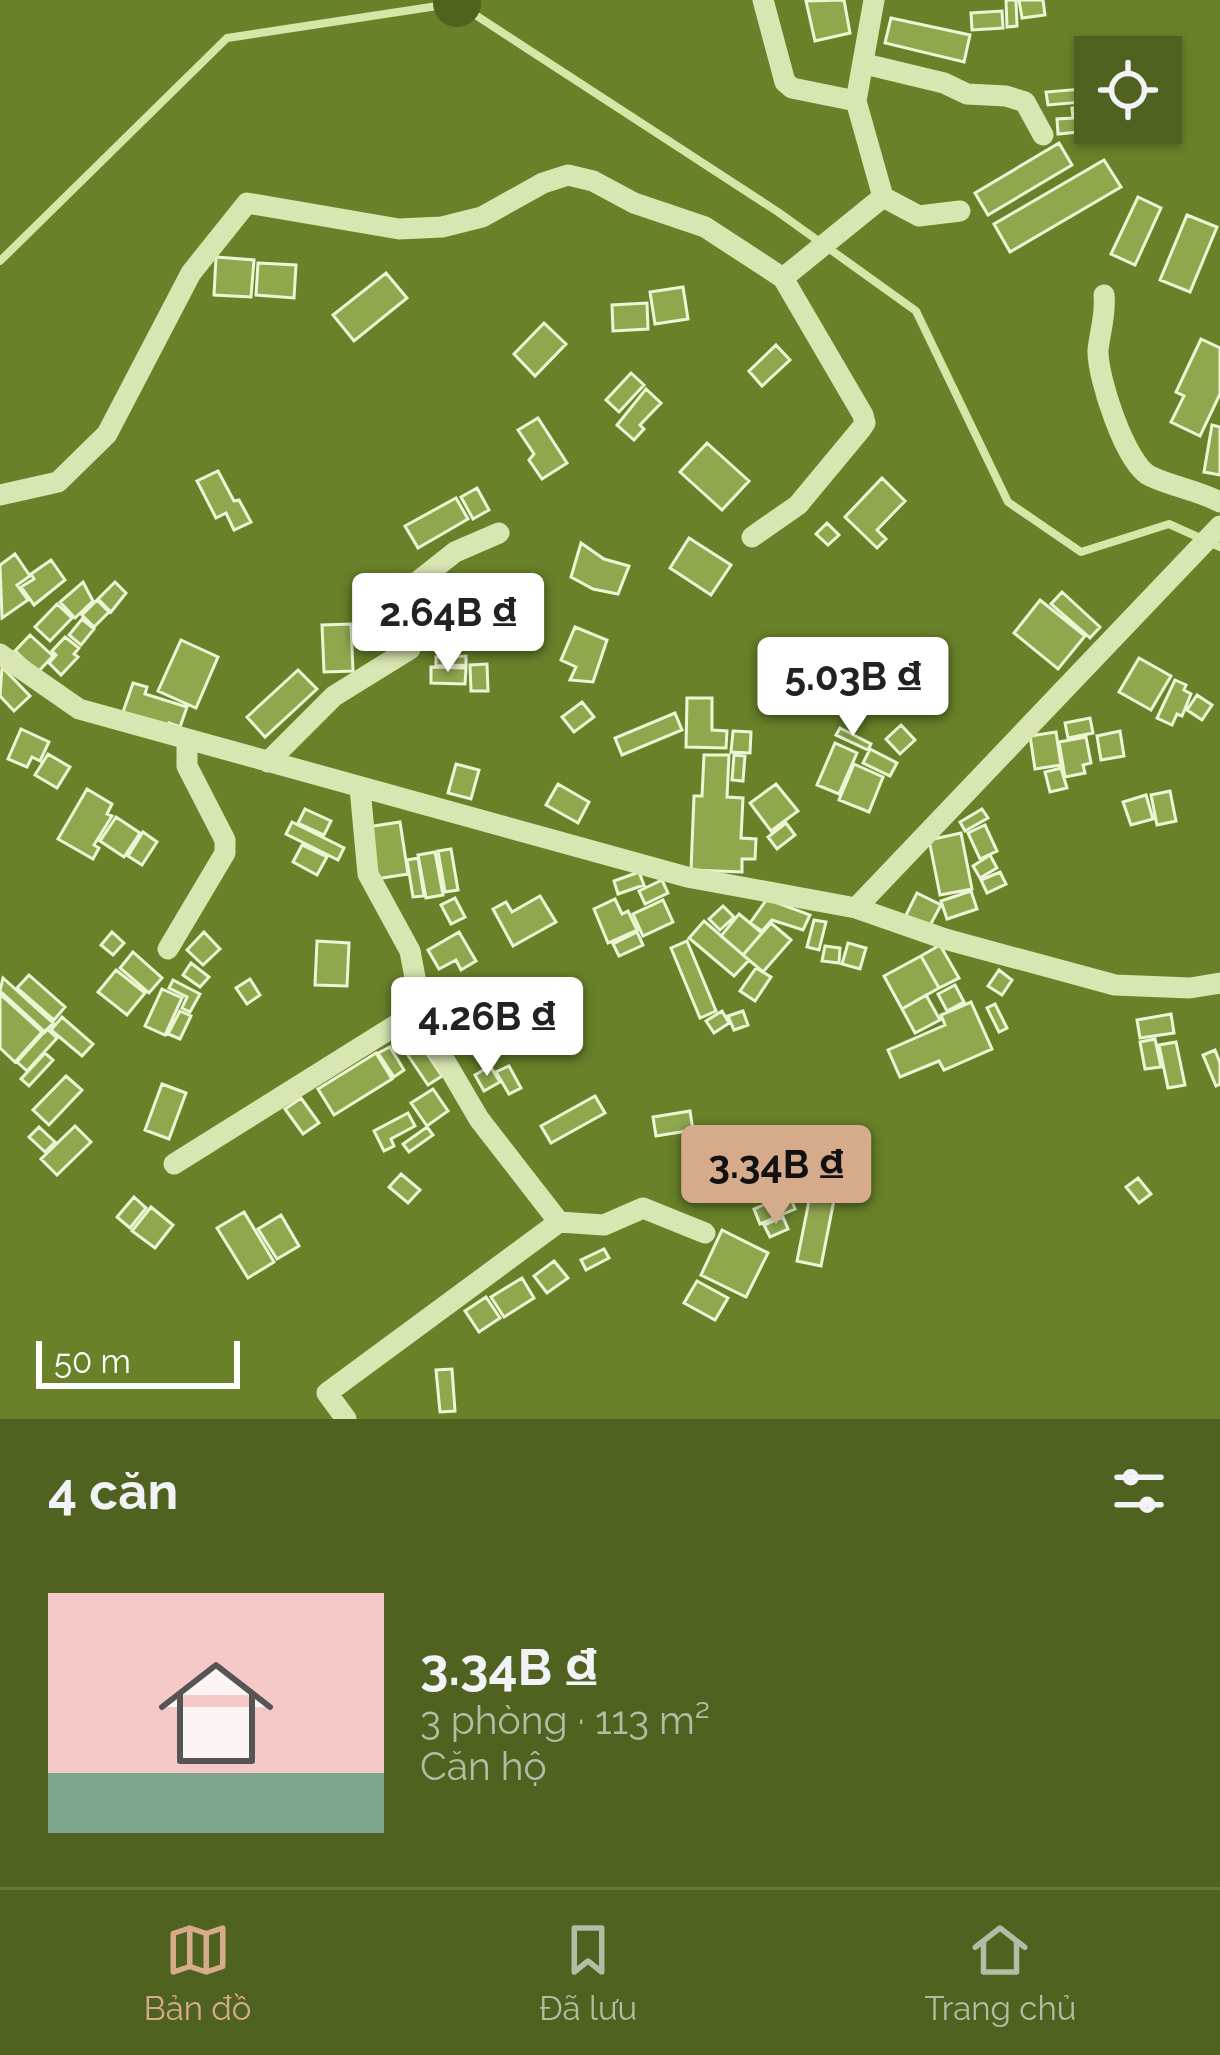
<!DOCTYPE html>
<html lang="vi">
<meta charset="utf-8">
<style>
body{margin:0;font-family:Raleway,sans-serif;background:#596b2c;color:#f1f3f6;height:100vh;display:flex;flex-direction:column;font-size:45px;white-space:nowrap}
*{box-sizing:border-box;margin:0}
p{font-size:39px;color:#b3bca4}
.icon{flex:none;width:66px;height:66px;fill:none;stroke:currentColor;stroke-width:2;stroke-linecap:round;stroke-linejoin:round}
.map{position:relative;height:1419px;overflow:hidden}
.side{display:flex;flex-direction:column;background:#4f621f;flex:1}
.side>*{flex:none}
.controls{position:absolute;left:1074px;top:36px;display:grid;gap:24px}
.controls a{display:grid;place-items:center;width:108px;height:108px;border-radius:0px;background:#4f621f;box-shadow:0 3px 9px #0004;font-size:60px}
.scale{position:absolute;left:36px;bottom:30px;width:204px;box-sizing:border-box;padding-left:12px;border:6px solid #fff;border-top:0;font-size:33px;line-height:42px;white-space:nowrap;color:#fff;-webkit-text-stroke:9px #698229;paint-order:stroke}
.price{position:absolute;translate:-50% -102px;padding:0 27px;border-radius:12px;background:#fff;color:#222;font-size:39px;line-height:78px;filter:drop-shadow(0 3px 6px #0008)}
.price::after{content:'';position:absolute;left:50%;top:72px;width:36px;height:27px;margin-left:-18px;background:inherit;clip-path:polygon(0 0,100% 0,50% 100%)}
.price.active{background:#d6ab8b;color:#111}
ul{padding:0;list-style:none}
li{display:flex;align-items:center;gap:36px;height:300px;padding:0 48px}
li span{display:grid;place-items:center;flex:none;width:336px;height:240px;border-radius:0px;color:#555}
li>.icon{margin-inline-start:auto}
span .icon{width:144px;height:144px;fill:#fffc;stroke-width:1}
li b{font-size:51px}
h2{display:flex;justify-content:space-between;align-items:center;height:144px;padding:0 48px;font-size:51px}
.tabs{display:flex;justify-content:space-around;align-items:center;height:168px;border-top:3px solid #66763d;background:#4f621f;font-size:33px;color:#b3bca4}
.tabs a{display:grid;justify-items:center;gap:6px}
.tabs .active{color:#d6ab8b}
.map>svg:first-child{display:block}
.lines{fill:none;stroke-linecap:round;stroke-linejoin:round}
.stream{stroke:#d6e6a7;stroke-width:8}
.river{stroke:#4f631d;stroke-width:48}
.building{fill:#8fa84e;stroke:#edf5d5;stroke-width:3}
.minor{stroke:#d8e6b2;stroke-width:21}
</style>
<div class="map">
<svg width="1220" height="1419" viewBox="0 0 1220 1419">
<rect width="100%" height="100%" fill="#698229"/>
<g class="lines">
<path class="stream" d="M0 261 227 38 457 3 778 212 916 311 1008 502 1081 552 1169 524 1220 547"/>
<path class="river" d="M457 3V0"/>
</g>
<path class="building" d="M844 0 850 33 815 41 806 1Z
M1006 0H1016L1017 26 1007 27Z
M1019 0H1043L1045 15 1022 18Z
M1002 11 1003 28 972 30 971 13Z
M891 18 970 35 964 62 885 43Z
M1081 89 1083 102 1048 105 1046 92Z
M1087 106 1088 118 1095 117 1099 130 1058 134 1057 119 1073 118 1072 108Z
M1059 143 1072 165 988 215 975 193Z
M1104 160 1121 187 1010 252 994 224Z
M1138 197 1161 208 1135 265 1111 254Z
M1187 215 1217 227 1190 292 1160 280Z
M216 257 254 260 251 297 214 295Z
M258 263 296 265 294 298 256 295Z
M386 273 407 298 354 341 333 315Z
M683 287 688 319 655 324 650 292Z
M647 303 648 329 613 331 612 305Z
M544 323 566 344 535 376 514 354Z
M1201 339 1220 348V394L1200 436 1171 422 1184 396 1176 392Z
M776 345 790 360 762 386 749 371Z
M631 373 644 385 619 412 606 400Z
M646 389 661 403 640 425 644 429 634 440 617 425Z
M538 418 567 463 542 479 529 460 534 454 518 430Z
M1212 425 1220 427V475L1204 472Z
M707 443 749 481 722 510 680 472Z
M218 471 234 501 239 500 251 522 234 530 226 513 216 518 197 481Z
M882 478 905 501 877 530 886 539 877 548 845 517Z
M477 488 489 510 473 519 461 497Z
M456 498 468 519 418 548 405 526Z
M827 523 839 535 828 545 816 534Z
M689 538 731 565 711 595 670 568Z
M581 543 604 559 629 566 618 594 593 589 571 577Z
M15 554 30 576 17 585 28 600 2 618 0 565Z
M51 560 65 580 34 605 21 587 34 579 31 574Z
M83 582 93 601 75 618 60 602Z
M115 582 126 593 111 612 98 599Z
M1062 592 1100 627 1090 638 1051 604Z
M97 600 109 612 94 627 82 615Z
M1040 600 1085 636 1058 669 1014 633Z
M57 604 72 618 50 641 35 627Z
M82 619 94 629 81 645 69 635Z
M351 624 353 671 324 672 322 625Z
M575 627 607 640 593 682 570 680 576 667 561 660Z
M30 635 53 656 38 672 15 651Z
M65 637 79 648 74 654 78 657 61 675 49 663 56 655 52 651Z
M181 640 218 657 196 708 158 691Z
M466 656V665L436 666V657Z
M1139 658 1171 676 1151 710 1119 692Z
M487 664 488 691H471L470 665Z
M2 667 30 696 14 711 0 696Z
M431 667 466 668 465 684 431 683Z
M298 670 317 689 265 737 247 717Z
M1175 680 1186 685 1184 690 1191 694 1182 716 1177 714 1172 725 1157 718Z
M133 683 147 687 145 694 187 707 180 727 169 723 167 730 122 715Z
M1197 695 1212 705 1202 720 1187 710Z
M687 698H712V730L727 731 726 748 686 747Z
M582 702 594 717 574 732 562 717Z
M675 713 682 730 622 755 615 738Z
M1090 718 1093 733 1068 738 1065 723Z
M901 725 915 740 900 754 886 739Z
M840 728 871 744 868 750 836 735Z
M21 729 49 742 40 761 32 757 27 767 8 759Z
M733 731 751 732 750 753 731 752Z
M1120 731 1124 756 1101 760 1097 736Z
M1056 732 1061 765 1035 769 1030 736Z
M1086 737 1091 763 1083 765 1085 773 1065 777 1059 742Z
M835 743 857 753 839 794 817 785Z
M870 749 897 763 890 776 863 763Z
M48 754 70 767 57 788 35 775Z
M704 755H729L727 797 743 798 741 838 756 839 755 859H742V872L691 870 694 796H702Z
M734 755 745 756 743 781 732 780Z
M456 764 479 770 471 799 448 793Z
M854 764 883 777 869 812 839 800Z
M1061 768 1067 788 1050 792 1045 772Z
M558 784 589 802 578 823 546 805Z
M776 784 798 811 771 831 750 803Z
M87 789 112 804 107 814 112 816 94 845 99 848 93 859 58 839Z
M1170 791 1176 821 1157 825 1151 795Z
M1146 795 1153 819 1131 825 1123 802Z
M305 809 331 821 324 835 298 823Z
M982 809 988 818 965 831 960 822Z
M116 817 140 833 124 857 100 841Z
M292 822 344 848 338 860 286 834Z
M400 822 408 874 376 879 367 827Z
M786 823 795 835 777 849 768 837Z
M985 825 997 851 980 859 968 833Z
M143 832 157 842 142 865 128 856Z
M961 833 972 889 940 895 929 840Z
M302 845 327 857 317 875 293 862Z
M451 849 458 890 445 892 438 851Z
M435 852 443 895 426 898 418 855Z
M990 855 997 868 980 878 973 866Z
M418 858 424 896 413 897 407 860Z
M639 872 644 885 618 894 614 881Z
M1000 872 1006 884 987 893 981 880Z
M662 880 668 893 645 904 639 891Z
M971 891 977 909 947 919 941 901Z
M917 893 941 905 927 931 904 919Z
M540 896 556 922 513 946 493 909 506 902 512 912Z
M455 898 465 917 451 924 441 905Z
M615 899 622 914 628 911 637 930 608 943 594 909Z
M767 899 810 915 803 930 772 920 762 931 750 923Z
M663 900 673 922 643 936 633 914Z
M723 906 734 917 720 930 709 919Z
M739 914 762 933 743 955 721 936Z
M814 920 826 922 819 950 807 947Z
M704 921 749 960 734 976 689 938Z
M771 923 791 940 763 972 743 955Z
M112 932 124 943 113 955 101 945Z
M204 932 220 949 203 965 187 950Z
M459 932 476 961 461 970 456 960 439 969 428 950Z
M637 932 643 945 619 956 613 944Z
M317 941 349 943 347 986 315 985Z
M687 941 716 1011 700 1018 671 948Z
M848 943 866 948 860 969 842 964Z
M940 945 959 978 939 988 921 956Z
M825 946 840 948 839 963 822 961Z
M133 952 162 978 149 993 120 968Z
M921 956 939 988 902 1009 884 976Z
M191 963 209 977 200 987 183 975Z
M756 968 771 977 755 1001 740 991Z
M116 970 145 993 127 1015 98 992Z
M999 970 1012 980 1002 995 988 986Z
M29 975 65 1007 54 1020 17 988Z
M3 978 53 1023 45 1032 0 991Z
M250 979 260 995 247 1004 236 988Z
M173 980 200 994 190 1012 182 1008 187 997 169 988Z
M955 985 964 1002 947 1011 938 994Z
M162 989 182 998 165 1035 145 1026Z
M0 994 42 1032 15 1062 0 1048Z
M926 995 940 1020 915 1033 902 1009Z
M971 1002 992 1049 944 1070 939 1061 900 1077 888 1050 945 1025 941 1015Z
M995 1004 1007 1028 999 1032 987 1008Z
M180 1011 191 1016 180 1039 168 1034Z
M722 1011 729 1023 714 1033 706 1021Z
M743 1011 748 1025 734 1030 728 1016Z
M1171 1014 1174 1033 1140 1038 1137 1020Z
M62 1017 93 1044 82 1056 51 1030Z
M47 1029 57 1038 27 1071 17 1062Z
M1155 1039 1161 1067 1145 1069 1140 1042Z
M1176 1042 1185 1085 1168 1088 1159 1045Z
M421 1045 442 1076 428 1085 407 1054Z
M390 1047 404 1070 394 1077 378 1053Z
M1215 1050 1220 1063V1084L1216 1086 1203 1055Z
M45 1053 53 1060 29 1086 21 1079Z
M376 1053 392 1079 334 1115 318 1089Z
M490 1066 500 1082 484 1091 475 1075Z
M509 1066 521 1088 509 1094 496 1072Z
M66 1076 82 1090 49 1125 33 1110Z
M162 1084 186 1093 169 1139 145 1130Z
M433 1089 448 1111 427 1126 411 1103Z
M595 1096 605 1113 551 1143 541 1126Z
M301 1098 319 1123 303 1134 285 1109Z
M690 1111 693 1130 656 1136 653 1117Z
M408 1113 415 1126 391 1139 394 1146 384 1151 374 1131Z
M75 1126 91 1142 57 1175 41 1159Z
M39 1127 55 1142 45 1152 29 1137Z
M427 1127 433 1135 409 1152 403 1144Z
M401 1174 420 1190 408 1203 389 1187Z
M1138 1178 1151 1194 1139 1203 1126 1187Z
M789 1194 795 1209 760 1224 754 1209Z
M810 1196 834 1200 821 1266 797 1261Z
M134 1197 146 1208 130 1228 117 1217Z
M151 1207 173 1225 155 1248 132 1231Z
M244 1212 274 1262 248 1278 217 1228Z
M281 1215 299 1246 277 1259 258 1229Z
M783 1217 788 1229 770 1237 764 1225Z
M722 1230 768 1253 746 1297 701 1275Z
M604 1249 609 1258 586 1270 581 1260Z
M554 1261 568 1278 547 1293 534 1276Z
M522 1278 534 1298 504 1317 491 1297Z
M697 1281 728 1298 715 1320 684 1303Z
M486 1297 500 1318 479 1332 465 1311Z
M452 1369 455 1411 440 1412 436 1370Z"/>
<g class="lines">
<path class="minor" d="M763 0 785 82 792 88 856 101
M865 64 944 83 967 94 1006 96 1025 102 1043 135
M883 197 919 216 960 211
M783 278 883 197 856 101 874 0
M1104 295C1106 315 1100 331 1098 350 1097 377 1126 465 1150 476 1173 487 1197 490 1220 502
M0 495 58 482 107 434 191 273 247 203 399 229 442 227 482 217 543 183 568 175 593 181 634 203 705 227 783 278 863 415 865 423 861 429 798 505 752 537
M0 654 79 709 687 877 856 908 945 939 1115 985 1190 988 1220 983
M268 762 334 696 410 649 412 586 455 552 499 533
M856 908 1220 526
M168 949 225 853V840L187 766V740
M174 1164 420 1010
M559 1222 604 1225 643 1208 705 1233
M346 1419 327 1393 559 1222 479 1119 424 1025 410 951 368 874 360 788"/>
</g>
</svg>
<div class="controls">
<a><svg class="icon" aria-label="locate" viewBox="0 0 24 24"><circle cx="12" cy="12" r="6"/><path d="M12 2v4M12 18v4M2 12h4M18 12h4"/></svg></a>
</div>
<div class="scale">50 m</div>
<b class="price" style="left:448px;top:675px">2.64B ₫</b>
<b class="price" style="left:853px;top:739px">5.03B ₫</b>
<b class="price" style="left:487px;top:1079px">4.26B ₫</b>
<b class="price active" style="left:776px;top:1227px">3.34B ₫</b>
</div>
<section class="side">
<h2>4 căn<svg class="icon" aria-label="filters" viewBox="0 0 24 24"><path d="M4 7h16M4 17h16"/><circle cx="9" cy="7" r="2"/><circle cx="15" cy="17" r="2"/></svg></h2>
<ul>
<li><span style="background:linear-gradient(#f6c9c9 75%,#7fa58c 0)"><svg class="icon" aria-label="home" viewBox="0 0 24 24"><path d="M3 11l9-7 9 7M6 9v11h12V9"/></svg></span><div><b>3.34B ₫</b><p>3 phòng · 113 m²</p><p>Căn hộ</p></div></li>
</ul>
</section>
<nav class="tabs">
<a class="active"><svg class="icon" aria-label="map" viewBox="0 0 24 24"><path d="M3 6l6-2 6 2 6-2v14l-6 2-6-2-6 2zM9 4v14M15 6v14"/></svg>Bản đồ</a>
<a><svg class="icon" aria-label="saved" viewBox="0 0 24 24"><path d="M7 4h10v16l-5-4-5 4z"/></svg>Đã lưu</a>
<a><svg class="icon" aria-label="home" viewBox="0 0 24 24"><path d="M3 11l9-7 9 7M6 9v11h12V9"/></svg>Trang chủ</a>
</nav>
